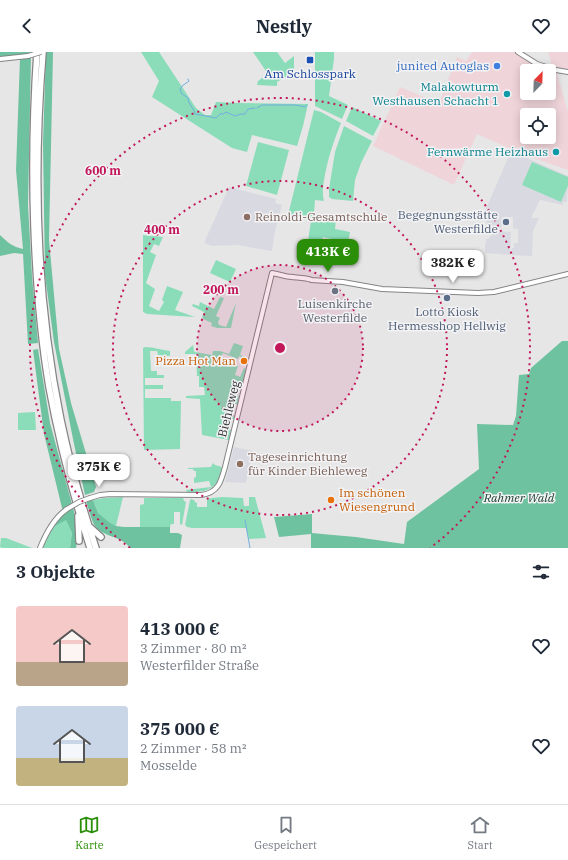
<!DOCTYPE html>
<html lang="de">
<meta charset="utf-8">
<style>
body{margin:0;font-family:"IBM Plex Serif",serif;background:#f2f2f3;color:#1f2937;height:100vh;display:flex;flex-direction:column;font-size:15px;white-space:nowrap}
*{box-sizing:border-box;margin:0}
p{font-size:13px;color:#747a83}
.icon{flex:none;width:22px;height:22px;fill:none;stroke:currentColor;stroke-width:2;stroke-linecap:round;stroke-linejoin:round}
.map{position:relative;height:496px;overflow:hidden}
.drawer{display:flex;flex-direction:column;background:#fff;flex:1}
.drawer>*{flex:none}
.needle{width:26px;rotate:23deg}
.controls{position:absolute;left:520px;top:12px;display:grid;gap:8px}
.controls a{display:grid;place-items:center;width:36px;height:36px;border-radius:4px;background:#fff;box-shadow:0 2px 10px #0003;font-size:20px}
.price{position:absolute;translate:-50% -34px;padding:0 9px;border-radius:8px;background:#fff;color:#222;font-size:13px;line-height:26px;filter:drop-shadow(0 1px 2px #0008)}
.price::after{content:'';position:absolute;left:50%;top:24px;width:12px;height:9px;margin-left:-6px;background:inherit;clip-path:polygon(0 0,100% 0,50% 100%)}
.price.on{background:#2b8e08;color:#fff}
ul{padding:0;list-style:none}
li{display:flex;align-items:center;gap:12px;height:100px;padding:0 16px}
li span{display:grid;place-items:center;flex:none;width:112px;height:80px;border-radius:4px;color:#555}
li>.icon{margin-inline-start:auto}
span .icon{width:48px;height:48px;fill:#fffc;stroke-width:1}
li b{font-size:17px}
h2{display:flex;justify-content:space-between;align-items:center;height:48px;padding:0 16px;font-size:17px}
header{display:flex;justify-content:space-between;align-items:center;height:52px;padding:0 16px;background:#fff;font-size:18px;font-weight:800}
.tab-bar{display:flex;justify-content:space-around;align-items:center;height:56px;border-top:1px solid #e0e1e3;background:#fff;font-size:11px;color:#747a83}
.tab-bar a{display:grid;justify-items:center;gap:2px}
.tab-bar .on{color:#2b8e08}
.map>svg:first-child{display:block}
.commercial{fill:#efd5da;fill-rule:evenodd}
.built{fill:#d9d9e2}
.green{fill:#8bddb9}
.forest{fill:#6fc29f}
.lines{fill:none;stroke-linecap:round;stroke-linejoin:round}
.stream{stroke:#73ade1;stroke-width:1}
.secondary-casing{stroke:#858586;stroke-width:6}
.highway-casing{stroke:#858586;stroke-width:8}
.secondary{stroke:#fff;stroke-width:4}
.highway{stroke:#fff;stroke-width:5.5}
.secondary-bridge-casing{stroke:#858586;stroke-width:6;stroke-linecap:butt}
.secondary-bridge{stroke:#fff;stroke-width:4}
.ring{fill:none;stroke:#c2185b;stroke-width:2;stroke-dasharray:2 4}
.transit-dot{fill:#1a4fb4;stroke:#f3f3f5;stroke-width:1.5}
.shop-dot{fill:#3f7fe0;stroke:#f3f3f5;stroke-width:1.5}
.culture-dot{fill:#0f9aa8;stroke:#f3f3f5;stroke-width:1.5}
.education-dot{fill:#8d6e63;stroke:#f3f3f5;stroke-width:1.5}
.service-dot{fill:#5c6f8a;stroke:#f3f3f5;stroke-width:1.5}
.worship-dot{fill:#6b7280;stroke:#f3f3f5;stroke-width:1.5}
.food-dot{fill:#e8710a;stroke:#f3f3f5;stroke-width:1.5}
.labels{text-anchor:middle;stroke-width:3;stroke-linejoin:round;paint-order:stroke}
.shop-label{font-size:12px;fill:#366cbe;stroke:#f3f3f5;text-anchor:end}
.transit-label{font-size:12px;fill:#164399;stroke:#f3f3f5}
.culture-label{font-size:12px;fill:#0d838f;stroke:#f3f3f5;text-anchor:end}
.service-label{font-size:12px;fill:#4e5e75;stroke:#f3f3f5;text-anchor:end}
.education-label{font-size:12px;fill:#785e54;stroke:#f3f3f5;text-anchor:start}
.worship-label{font-size:12px;fill:#5b616d;stroke:#f3f3f5}
.food-label{font-size:12px;fill:#c56008;stroke:#f3f3f5;text-anchor:end}
.street-label{font-size:12px;fill:#2e2e2f;stroke:#f3f3f5}
.park-label{font-size:12px;font-style:italic;fill:#1c4132;stroke:#f3f3f5}
.centre{fill:#c2185b;stroke:#f3f3f5;stroke-width:2}
.ring-label{font-size:12px;text-anchor:middle;font-weight:bold;fill:#c2185b;stroke:#f3f3f5;stroke-width:3;stroke-linejoin:round;paint-order:stroke}
</style>
<header><svg class="icon" aria-label="back" viewBox="0 0 24 24"><path d="M15 5l-7 7 7 7"/></svg>Nestly<svg class="icon" aria-label="heart" viewBox="0 0 24 24"><path d="M12 20l-8-8c-3-5 5-10 8-4 3-6 11-1 8 4z"/></svg></header>
<div class="map">
<svg width="568" height="496" viewBox="0 0 568 496">
<rect width="100%" height="100%" fill="#e6e6e7"/>
<path class="commercial" d="M472 0H518L532 9 555 17 552 13 548 0H568V19L556 18 568 60V118L524 103 477 82 454 133 373 94 400 35 439 51 457 5 466 9ZM527 19H549V41H527ZM527 63H549V85H527Z"/>
<path class="built" d="M511 99 568 124 567 150H563V153L540 148 531 166H539L533 179 532 204 512 203V196H514V191H518V177L513 176V165H502L501 176 487 174 485 159Z
M229 135 276 147 275 151 282 153 275 179 272 199 237 193 212 194 204 191Z
M492 179 511 180 510 203 485 201V192L486 191V187H489L490 184H492Z
M234 395 253 399 246 430 245 431 225 430Z"/>
<path class="green" d="M141 0H159L196 56 205 63H211L216 50 237 51 308 52 303 74 297 94 252 83 247 100 232 96 152 45 159 29Z
M253 0H277L285 11 294 4V20L277 30V34L257 33 258 29 268 22Z
M315 0H334V7L329 44 348 53 342 67 315 54Z
M352 55 381 69 373 84 346 69Z
M314 58 321 60 341 71C333 91 328 106 324 128 323 136 322 141 324 149L315 148 314 161 320 165 336 168 335 177 350 180 348 191 323 185 321 192 315 203 306 202 311 169 288 163Z
M344 74 372 89 361 111 355 128 353 149 332 147 329 145V137L335 100Z
M258 90 289 98 277 143 246 134Z
M532 110 568 125V134L561 150 522 133Z
M143 183 163 185 159 194 154 192 150 200 156 203 146 231 155 237 149 254 159 259 164 250 162 248 167 234 183 240 175 258 195 265 147 262 143 260Z
M216 208 236 217 230 230 210 221Z
M220 245 224 246 216 264 220 266 218 270 219 273 226 275 236 251 231 276H217L211 274 212 271 203 267 202 265 204 260 192 254 193 252 199 254 200 250 214 257Z
M234 291 243 294 240 303 246 305V307L239 304 238 307 223 301 220 307 238 314 235 323 240 325 244 316 246 317 242 335H240L236 343 239 344 238 352H235L232 359 233 360V364H234V367H232L229 377 231 378 229 388 202 383 200 347 186 346V344L205 343 204 335H199V324H197L196 302H185V300L193 293 194 299 195 300 212 303 213 299H220L229 302Z
M145 295C154 295 161 298 170 299V304L158 303 157 299H150L151 319H157V323H164V326H145V333H163V337H145V346H171V349H181L180 397 144 398 143 296Z
M35 360 36 378H18V361Z
M213 411 215 413 222 415C221 418 221 424 219 427 212 440 200 440 187 440L186 438 211 435 209 429 194 431V426L196 425V419H194L193 417H188V416L211 415Z
M123 445 116 474 110 472 98 461 93 448 104 446Z
M222 445 243 446 244 454H249V445H255L266 486 249 487 246 476H192L187 475 185 473 190 448 191 447 194 448 195 450 197 451V455H207V447L212 446Z
M144 446H183L184 449 186 450 182 473 180 472V460H174V472H171L170 475H140V453L144 452Z
M66 467 72 481 70 496H40L49 477Z
M1 486H6L32 496H2L0 495Z"/>
<path class="forest" d="M0 0H32L29 3H31L28 153 32 224 38 291 28 292 23 202 14 201 0 204V183C7 190 13 195 23 197L16 118 20 6 0 7Z
M46 0H53L49 188 59 297 71 351 96 435 94 440 85 443 73 387 54 290 45 223 43 91Z
M562 289H568V496H311V482L279 485 274 465 312 462V481L333 483 356 485 404 492 407 470 479 417 477 372 513 373 516 364 519 323 529 322 531 316Z
M38 297 50 371 79 478 76 496H70L72 481 66 468 49 477 63 460 44 382 33 298Z
M93 448 98 461 110 471 116 474 124 475H170V481H178L182 483 180 496H130C122 484 103 485 95 474 92 470 88 455 86 449Z"/>
<g class="lines">
<path class="stream" d="M188 27 189 29 182 34 180 38 182 42 188 46C188 52 194 56 195 62L216 66 220 62H223L226 60 235 64 241 62H245L248 57 255 56
M257 56 262 53H296L305 55 307 53
M245 468 250 496"/>
<g class="secondary-casing">
<path id="secondary" d="M518 0 537 12 556 18 568 20
M0 7 28 4
M311 228 343 230 382 237 478 241 494 240 568 222
M90 446 100 443 110 442 201 443C218 441 221 430 225 415L272 221C277 222 281 223 285 224 294 226 304 225 312 228
M40 496C46 481 54 466 67 457"/>
</g>
<g class="highway-casing">
<path id="highway" d="M37 0C33 58 32 117 34 175 36 229 40 282 49 335 59 390 73 443 90 496
M43 0C33 122 36 247 61 368 70 411 82 454 96 496
M78 464 79 489
M90 475 101 485"/>
</g>
<use href="#secondary" class="secondary"/>
<use href="#highway" class="highway"/>
<g class="secondary-bridge-casing">
<path id="secondary-bridge" d="M28 4 41 0
M67 457 79 450 90 446"/>
</g>
<use href="#secondary-bridge" class="secondary-bridge"/>
</g>
<circle cx="280" cy="296" r="83" fill="#c2185b" fill-opacity=".12"/>
<g class="ring">
<circle cx="280" cy="296" r="83"/>
<circle cx="280" cy="296" r="167"/>
<path d="M130 496A250 250 0 1 1 430 496"/>
</g>
<rect class="transit-dot" x="306" y="4" width="8" height="8" rx="2"/>
<circle class="shop-dot" cx="497" cy="14" r="4"/>
<g class="culture-dot">
<circle cx="507" cy="42" r="4"/>
<circle cx="556" cy="100" r="4"/>
</g>
<g class="education-dot">
<circle cx="247" cy="165" r="4"/>
<circle cx="240" cy="412" r="4"/>
</g>
<g class="service-dot">
<circle cx="506" cy="170" r="4"/>
<circle cx="447" cy="246" r="4"/>
</g>
<circle class="worship-dot" cx="335" cy="239" r="4"/>
<g class="food-dot">
<circle cx="244" cy="309" r="4"/>
<circle cx="331" cy="448" r="4"/>
</g>
<g class="labels">
<g class="shop-label">
<text x="489" y="18">junited Autoglas</text>
</g>
<g class="transit-label">
<text x="310" y="26">Am Schlosspark</text>
</g>
<g class="culture-label">
<text x="499" y="39">Malakowturm<tspan x="499" dy="14">Westhausen Schacht 1</tspan></text>
<text x="548" y="104">Fernwärme Heizhaus</text>
</g>
<g class="service-label">
<text x="498" y="167">Begegnungsstätte<tspan x="498" dy="14">Westerfilde</tspan></text>
<text x="447" y="264" text-anchor="middle">Lotto Kiosk<tspan x="447" dy="14">Hermesshop Hellwig</tspan></text>
</g>
<g class="education-label">
<text x="255" y="169">Reinoldi-Gesamtschule</text>
<text x="248" y="409">Tageseinrichtung<tspan x="248" dy="14">für Kinder Biehleweg</tspan></text>
</g>
<g class="worship-label">
<text x="335" y="256">Luisenkirche<tspan x="335" dy="14">Westerfilde</tspan></text>
</g>
<g class="food-label">
<text x="236" y="313">Pizza Hot Man</text>
<text x="339" y="445" text-anchor="start">Im schönen<tspan x="339" dy="14">Wiesengrund</tspan></text>
</g>
<g class="street-label">
<text transform="translate(229 357) rotate(-76)" y="4">Biehleweg</text>
</g>
<g class="park-label">
<text x="519" y="450">Rahmer Wald</text>
</g>
</g>
<circle cx="280" cy="296" r="6" class="centre"/>
<g class="ring-label">
<text x="103" y="123">600 m</text>
<text x="162" y="182">400 m</text>
<text x="221" y="242">200 m</text>
</g>
</svg>
<div class="controls">
<a><svg class="needle" viewBox="-14 -14 28 28"><path d="M0-13l5 13h-10z" fill="#e53935"/><path d="M0 13l5-13h-10z" fill="#747a83"/></svg></a>
<a><svg class="icon" aria-label="locate" viewBox="0 0 24 24"><circle cx="12" cy="12" r="6"/><path d="M12 2v4M12 18v4M2 12h4M18 12h4"/></svg></a>
</div>
<b class="price on" style="left:328px;top:221px">413K €</b>
<b class="price" style="left:453px;top:232px">382K €</b>
<b class="price" style="left:99px;top:436px">375K €</b>
</div>
<section class="drawer">
<h2>3 Objekte<svg class="icon" aria-label="filters" viewBox="0 0 24 24"><path d="M4 7h16M4 17h16"/><circle cx="9" cy="7" r="2"/><circle cx="15" cy="17" r="2"/></svg></h2>
<ul>
<li><span style="background:linear-gradient(#f6c9c9 70%,#b9a48a 0)"><svg class="icon" aria-label="home" viewBox="0 0 24 24"><path d="M3 11l9-7 9 7M6 9v11h12V9"/></svg></span><div><b>413 000 €</b><p>3 Zimmer · 80 m²</p><p>Westerfilder Straße</p></div><svg class="icon" aria-label="heart" viewBox="0 0 24 24"><path d="M12 20l-8-8c-3-5 5-10 8-4 3-6 11-1 8 4z"/></svg></li>
<li><span style="background:linear-gradient(#c9d6e8 65%,#c2b280 0)"><svg class="icon" aria-label="home" viewBox="0 0 24 24"><path d="M3 11l9-7 9 7M6 9v11h12V9"/></svg></span><div><b>375 000 €</b><p>2 Zimmer · 58 m²</p><p>Mosselde</p></div><svg class="icon" aria-label="heart" viewBox="0 0 24 24"><path d="M12 20l-8-8c-3-5 5-10 8-4 3-6 11-1 8 4z"/></svg></li>
</ul>
</section>
<nav class="tab-bar">
<a class="on"><svg class="icon" aria-label="map" viewBox="0 0 24 24"><path d="M3 6l6-2 6 2 6-2v14l-6 2-6-2-6 2zM9 4v14M15 6v14"/></svg>Karte</a>
<a><svg class="icon" aria-label="saved" viewBox="0 0 24 24"><path d="M7 4h10v16l-5-4-5 4z"/></svg>Gespeichert</a>
<a><svg class="icon" aria-label="home" viewBox="0 0 24 24"><path d="M3 11l9-7 9 7M6 9v11h12V9"/></svg>Start</a>
</nav>
